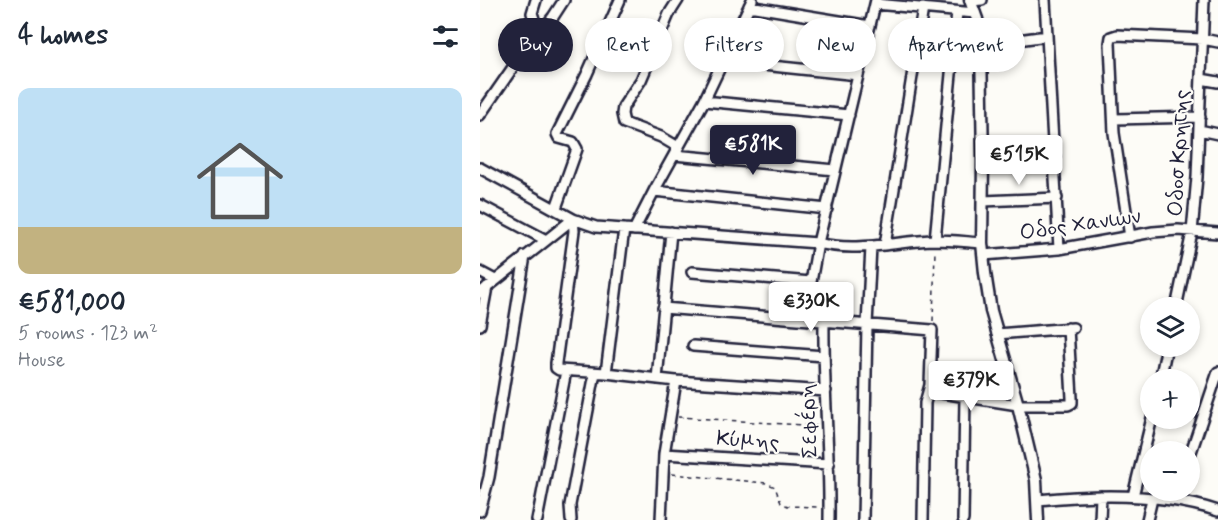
<!DOCTYPE html>
<meta charset="utf-8">
<style>
body{margin:0;font-family:Mynerve,sans-serif;background:#f2f2f3;color:#1f2937;height:100vh;display:flex;flex-direction:column;font-size:22px;white-space:nowrap}
*{box-sizing:border-box;margin:0}
p{font-size:20px;color:#747a83}
.icon{flex:none;width:33px;height:33px;fill:none;stroke:currentColor;stroke-width:2;stroke-linecap:round;stroke-linejoin:round}
.map{position:relative;flex:1;overflow:hidden}
.drawer{display:flex;flex-direction:column;background:#fff;width:480px}
.drawer>*{flex:none}
.guide{position:absolute;left:18px;top:18px;width:570px;height:54px;display:flex;gap:12px}
.buttons{position:absolute;left:660px;top:297px;display:grid;gap:12px}
.buttons a{display:grid;place-items:center;width:60px;height:60px;border-radius:50%;background:#fff;box-shadow:0 3px 9px #0003;font-size:30px}
.price{position:absolute;translate:-50% -51px;padding:0 14px;border-radius:6px;background:#fff;color:#222;font-size:20px;line-height:39px;filter:drop-shadow(0 2px 3px #0008)}
.price::after{content:'';position:absolute;left:50%;top:36px;width:18px;height:14px;margin-left:-9px;background:inherit;clip-path:polygon(0 0,100% 0,50% 100%)}
.price.on{background:#22223b;color:#fff}
ul{padding:0;list-style:none}
li{display:grid;align-content:center;gap:12px;height:318px;padding:0 18px}
li span{display:grid;place-items:center;height:186px;border-radius:12px;color:#555}
li>.icon{margin-inline-start:auto}
span .icon{width:108px;height:108px;fill:#fffc;stroke-width:1}
li b{font-size:26px}
h2{display:flex;justify-content:space-between;align-items:center;height:72px;padding:0 18px;font-size:26px}
.tag{padding:0 21px;border-radius:27px;background:#fff;box-shadow:0 3px 9px #0003;font-size:21px;line-height:54px}
.tag.on{background:#22223b;color:#fff}
main{display:flex;flex:1;min-height:0}
.map>svg:first-child{display:block}
.lines{fill:none;stroke-linecap:round;stroke-linejoin:round}
.minor-casing{stroke:#22223b;stroke-width:14}
.major-casing{stroke:#22223b;stroke-width:15}
.path{stroke:#22223b;stroke-width:1.5;stroke-dasharray:4.5 4.5;stroke-linecap:butt}
.minor{stroke:#fdfcf7;stroke-width:9}
.major{stroke:#fdfcf7;stroke-width:10}
.labels{text-anchor:middle;stroke-width:4.5;stroke-linejoin:round;paint-order:stroke}
.street-label{font-size:22px;fill:#22223b;stroke:#fdfcf7}
</style>
<main>
<section class="drawer">
<h2>4 homes<svg class="icon" aria-label="filters" viewBox="0 0 24 24"><path d="M4 7h16M4 17h16"/><circle cx="9" cy="7" r="2"/><circle cx="15" cy="17" r="2"/></svg></h2>
<ul>
<li><span style="background:linear-gradient(#bfe0f5 75%,#c2b280 0)"><svg class="icon" aria-label="home" viewBox="0 0 24 24"><path d="M3 11l9-7 9 7M6 9v11h12V9"/></svg></span><div><b>€581,000</b><p>5 rooms · 123 m²</p><p>House</p></div></li>
</ul>
</section>
<div class="map">
<svg width="738" height="520" viewBox="0 0 738 520">
<rect width="100%" height="100%" fill="#fdfcf7"/>
<filter id="ink" filterUnits="userSpaceOnUse"><feTurbulence type="fractalNoise" baseFrequency=".0167" numOctaves="2"/><feDisplacementMap in="SourceGraphic" scale="12" xChannelSelector="R" yChannelSelector="G"/><feConvolveMatrix kernelMatrix="1 2 1 2 8 2 1 2 1" color-interpolation-filters="sRGB"/></filter>
<g filter="url(#ink)">
<g class="lines">
<g class="minor-casing">
<path id="minor" d="M56 0 52 13 59 34
M198 0 189 14 161 80 143 107 142 114 144 123 181 137 198 147
M565 0 579 249
M491 1 502 0
M395 4 495 13
M269 6 390 26
M501 45 567 36
M244 61 378 75
M721 79 738 82
M224 101 369 115
M0 115 36 63 73 17 84 0
M635 119 720 117
M719 130 738 134
M194 155 355 170
M503 162 575 157
M0 168 93 219 116 227 338 243C377 253 416 241 455 240 471 240 487 242 502 243
M174 191 347 209
M503 201 577 198
M0 205 66 240
M76 208 97 149 93 142 79 138 77 134 107 74 140 0
M93 219 94 231 76 363V368L79 370 126 373 196 381 346 391
M154 230 174 191 224 101 272 0
M650 237 634 133 630 43 631 37 637 35 723 39 738 42
M455 240 477 12
M405 245 443 8
M503 255 579 249 673 232 698 230 738 233
M0 272 15 280
M212 272 331 282
M0 293 93 219
M183 308 452 330 450 385 445 403 443 520
M696 308 712 232 717 177 724 0
M328 319 331 282 338 243 396 0
M344 321C343 387 350 453 349 520
M0 325 7 287
M517 334 593 328
M213 346 344 356
M126 373 144 229
M177 379 191 232
M680 380 687 346
M449 391 538 405H588L592 403V398L588 328
M184 454 349 464
M710 455 738 372
M653 496 672 418
M558 500C615 494 683 492 738 511
M0 511 9 477 45 256
M57 520 86 371
M91 520 90 505 115 373
M181 520 184 454 196 381
M383 520 387 325 391 247
M483 520 485 397
M620 520 621 496
M667 520 672 499"/>
</g>
<g class="major-casing">
<path id="major" d="M490 0 497 19 501 45 503 162 502 243 505 273 511 311 538 405 556 480 558 520"/>
</g>
<path class="path" d="M453 321 455 250
M198 417 337 426
M192 474 286 483 295 487 301 503 308 506 339 507"/>
<use href="#minor" class="minor"/>
<use href="#major" class="major"/>
</g>
</g>
<g class="labels">
<g class="street-label">
<text transform="translate(697 153) rotate(-87)" y="8">Οδοσ Κρητης</text>
<text transform="translate(600 223) rotate(-8)" y="8">Οδος Χανιων</text>
<text transform="translate(327 421) rotate(-93)" y="8">Σεφέρη</text>
<text transform="translate(268 439) rotate(4)" y="8">Κύμης</text>
</g>
</g>
</svg>
<div class="buttons">
<a><svg class="icon" aria-label="layers" viewBox="0 0 24 24"><path d="M12 4l9 5-9 5-9-5zM3 14l9 5 9-5"/></svg></a>
<a>+</a>
<a>−</a>
</div>
<b class="price on" style="left:273px;top:176px">€581K</b>
<b class="price" style="left:539px;top:186px">€515K</b>
<b class="price" style="left:331px;top:333px">€330K</b>
<b class="price" style="left:491px;top:412px">€379K</b>
<div class="guide">
<a class="tag on">Buy</a>
<a class="tag">Rent</a>
<a class="tag">Filters</a>
<a class="tag">New</a>
<a class="tag">Apartment</a>
</div>
</div>
</main>
